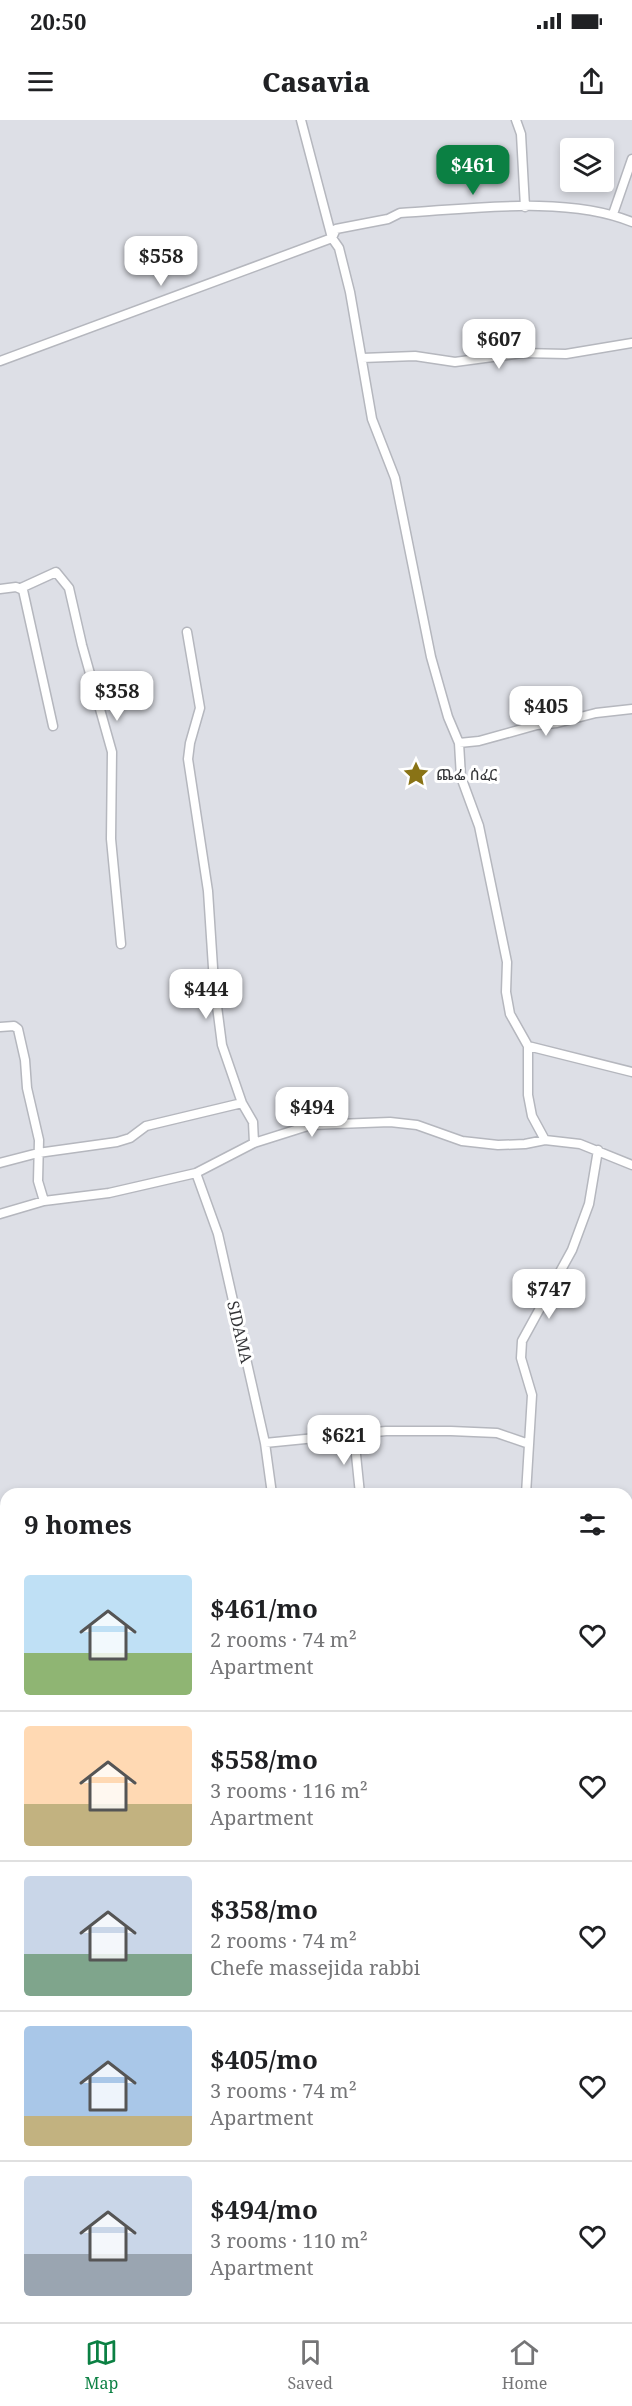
<!DOCTYPE html>
<meta charset="utf-8">
<style>
body{margin:0;font-family:"Noto Serif","Noto Sans Ethiopic",serif;background:#f6f6f6;color:#202124;height:100vh;display:flex;flex-direction:column;font-size:22px;white-space:nowrap}
*{box-sizing:border-box;margin:0}
p{font-size:20px;color:#757577}
.icon{flex:none;width:33px;height:33px;fill:none;stroke:currentColor;stroke-width:2;stroke-linecap:round;stroke-linejoin:round}
.map{position:relative;flex:1;overflow:hidden}
.sheet{position:absolute;left:0px;top:1368px;width:633px;height:834px;display:flex;flex-direction:column;background:#fff;border-radius:18px 18px 0 0;box-shadow:0 3px 9px #0003}
.sheet>*{flex:none}
.controls{position:absolute;left:560px;top:18px;display:grid;gap:12px}
.controls a{display:grid;place-items:center;width:54px;height:54px;border-radius:6px;background:#fff;box-shadow:0 3px 9px #0003;font-size:30px}
.price{position:absolute;translate:-50% -51px;padding:0 14px;border-radius:12px;background:#fff;color:#222;font-size:20px;line-height:39px;filter:drop-shadow(0 2px 3px #0008)}
.price::after{content:'';position:absolute;left:50%;top:36px;width:18px;height:14px;margin-left:-9px;background:inherit;clip-path:polygon(0 0,100% 0,50% 100%)}
.price.current{background:#0b8043;color:#fff}
ul{padding:0;list-style:none}
li{display:flex;align-items:center;gap:18px;height:150px;padding:0 24px}
li+li{border-top:2px solid #e0e0e0}
li span{display:grid;place-items:center;flex:none;width:168px;height:120px;border-radius:6px;color:#555}
li>.icon{margin-inline-start:auto}
span .icon{width:72px;height:72px;fill:#fffc;stroke-width:1}
li b{font-size:26px}
h2{display:flex;justify-content:space-between;align-items:center;height:72px;padding:0 24px;font-size:26px}
.status{display:flex;justify-content:space-between;align-items:center;height:42px;padding:0 30px;background:#fff;direction:ltr}
.status svg{height:16px;fill:currentColor}
header{display:flex;justify-content:space-between;align-items:center;height:78px;padding:0 24px;background:#fff;font-size:27px;font-weight:800}
.dock{display:flex;justify-content:space-around;align-items:center;height:84px;border-top:2px solid #e0e0e0;background:#fff;font-size:16px;color:#757577}
.dock a{display:grid;justify-items:center;gap:3px}
.dock .current{color:#0b8043}
.map>svg:first-child{display:block}
.lines{fill:none;stroke-linecap:round;stroke-linejoin:round}
.minor-casing{stroke:#b5b7be;stroke-width:11}
.minor{stroke:#fff;stroke-width:8}
.labels{text-anchor:middle;stroke-width:6;stroke-linejoin:round;paint-order:stroke}
.poi-label{font-size:16px;fill:#343538;stroke:#fff;text-anchor:start}
.street-label{font-size:16px;fill:#343538;stroke:#fff}
</style>
<div class="status"><b>20:50</b><svg viewBox="0 0 49 12"><path d="M0 12V9h3v3zM5 12V6h3v6zM10 12V3h3v9zM15 12V0h3v12zM26 1h20v11H26zM47 4h2v5h-2z"/></svg></div>
<header><svg class="icon" aria-label="menu" viewBox="0 0 24 24"><path d="M4 6h16M4 12h16M4 18h16"/></svg>Casavia<svg class="icon" aria-label="share" viewBox="0 0 24 24"><path d="M12 15V3M7 8l5-5 5 5M5 13v7h14v-7"/></svg></header>
<div class="map">
<svg width="632" height="2202" viewBox="0 0 632 2202">
<rect width="100%" height="100%" fill="#dddfe6"/>
<g class="lines">
<g class="minor-casing">
<path id="minor" d="M301 0 332 118 339 128 350 172 372 299 395 358 431 537 448 597 459 623 461 657 479 706 507 842 506 872 510 894 528 926V975L532 996 545 1020
M516 0 521 14 525 87
M613 94 632 39
M362 238 415 236 455 242 522 233 566 234 632 223
M0 241 332 118 336 109 388 99 400 93C470 89 567 75 632 102
M21 468 56 452 69 468 82 525 112 632 111 719 121 824
M0 469 16 467 23 470 53 606
M187 512 200 588 190 623 188 639 208 771 214 863 222 925 242 983 253 1002 254 1023
M459 623 479 621 537 605 557 603 596 593 632 589
M0 907 14 906 18 909 25 940 27 968 39 1020 38 1061 44 1081
M528 926 632 952
M0 1043 38 1033 117 1022 130 1018 146 1006 242 983
M196 1053 218 1114 265 1323 272 1374
M0 1094 44 1081 109 1073 196 1053 254 1023 311 1005 390 1002 417 1005 462 1021 498 1025 525 1024 545 1020 580 1024 632 1045
M354 1315 360 1374
M265 1323 386 1311H451L497 1313 529 1324
M526 1374 532 1275 521 1238 522 1221 572 1130 589 1084 598 1030
M0 1672 6 1696
M627 1742H632
M0 1786 6 1784
M627 1876H632
M0 2055 6 2071
M55 2196 56 2202
M146 2196 148 2202
M372 2196 373 2202
M452 2196 453 2202"/>
</g>
<use href="#minor" class="minor"/>
</g>
<defs>
<g id="sight-bare" transform="scale(2.07)"><path d="M0-6L1.8-2.2L6-1.7L2.9 1.2L3.7 5.4L0 3.3L-3.7 5.4L-2.9 1.2L-6-1.7L-1.8-2.2Z" fill="#897316" stroke="#fff" stroke-width="2.5" paint-order="stroke"/></g>
</defs>
<g fill-rule="evenodd">
<use href="#sight-bare" x="416" y="654"/>
</g>
<g class="labels">
<g class="poi-label">
<text x="436" y="660">ጨፌ ሰፈር</text>
</g>
<g class="street-label">
<text transform="translate(240 1212) rotate(77)" y="6">SIDAMA</text>
</g>
</g>
</svg>
<div class="controls">
<a><svg class="icon" aria-label="layers" viewBox="0 0 24 24"><path d="M12 4l9 5-9 5-9-5zM3 14l9 5 9-5"/></svg></a>
</div>
<b class="price current" style="left:473px;top:76px">$461</b>
<b class="price" style="left:161px;top:167px">$558</b>
<b class="price" style="left:499px;top:250px">$607</b>
<b class="price" style="left:117px;top:602px">$358</b>
<b class="price" style="left:546px;top:617px">$405</b>
<b class="price" style="left:206px;top:900px">$444</b>
<b class="price" style="left:312px;top:1018px">$494</b>
<b class="price" style="left:549px;top:1200px">$747</b>
<b class="price" style="left:344px;top:1346px">$621</b>
<section class="sheet">
<h2>9 homes<svg class="icon" aria-label="filters" viewBox="0 0 24 24"><path d="M4 7h16M4 17h16"/><circle cx="9" cy="7" r="2"/><circle cx="15" cy="17" r="2"/></svg></h2>
<ul>
<li><span style="background:linear-gradient(#bfe0f5 65%,#8fb573 0)"><svg class="icon" aria-label="home" viewBox="0 0 24 24"><path d="M3 11l9-7 9 7M6 9v11h12V9"/></svg></span><div><b>$461/mo</b><p>2 rooms · 74 m²</p><p>Apartment</p></div><svg class="icon" aria-label="heart" viewBox="0 0 24 24"><path d="M12 20l-8-8c-3-5 5-10 8-4 3-6 11-1 8 4z"/></svg></li>
<li><span style="background:linear-gradient(#ffd9b3 65%,#c2b280 0)"><svg class="icon" aria-label="home" viewBox="0 0 24 24"><path d="M3 11l9-7 9 7M6 9v11h12V9"/></svg></span><div><b>$558/mo</b><p>3 rooms · 116 m²</p><p>Apartment</p></div><svg class="icon" aria-label="heart" viewBox="0 0 24 24"><path d="M12 20l-8-8c-3-5 5-10 8-4 3-6 11-1 8 4z"/></svg></li>
<li><span style="background:linear-gradient(#c9d6e8 65%,#7fa58c 0)"><svg class="icon" aria-label="home" viewBox="0 0 24 24"><path d="M3 11l9-7 9 7M6 9v11h12V9"/></svg></span><div><b>$358/mo</b><p>2 rooms · 74 m²</p><p>Chefe massejida rabbi</p></div><svg class="icon" aria-label="heart" viewBox="0 0 24 24"><path d="M12 20l-8-8c-3-5 5-10 8-4 3-6 11-1 8 4z"/></svg></li>
<li><span style="background:linear-gradient(#a9c7e8 75%,#c2b280 0)"><svg class="icon" aria-label="home" viewBox="0 0 24 24"><path d="M3 11l9-7 9 7M6 9v11h12V9"/></svg></span><div><b>$405/mo</b><p>3 rooms · 74 m²</p><p>Apartment</p></div><svg class="icon" aria-label="heart" viewBox="0 0 24 24"><path d="M12 20l-8-8c-3-5 5-10 8-4 3-6 11-1 8 4z"/></svg></li>
<li><span style="background:linear-gradient(#c9d6e8 65%,#9aa5b1 0)"><svg class="icon" aria-label="home" viewBox="0 0 24 24"><path d="M3 11l9-7 9 7M6 9v11h12V9"/></svg></span><div><b>$494/mo</b><p>3 rooms · 110 m²</p><p>Apartment</p></div><svg class="icon" aria-label="heart" viewBox="0 0 24 24"><path d="M12 20l-8-8c-3-5 5-10 8-4 3-6 11-1 8 4z"/></svg></li>
</ul>
</section>
</div>
<nav class="dock">
<a class="current"><svg class="icon" aria-label="map" viewBox="0 0 24 24"><path d="M3 6l6-2 6 2 6-2v14l-6 2-6-2-6 2zM9 4v14M15 6v14"/></svg>Map</a>
<a><svg class="icon" aria-label="saved" viewBox="0 0 24 24"><path d="M7 4h10v16l-5-4-5 4z"/></svg>Saved</a>
<a><svg class="icon" aria-label="home" viewBox="0 0 24 24"><path d="M3 11l9-7 9 7M6 9v11h12V9"/></svg>Home</a>
</nav>
